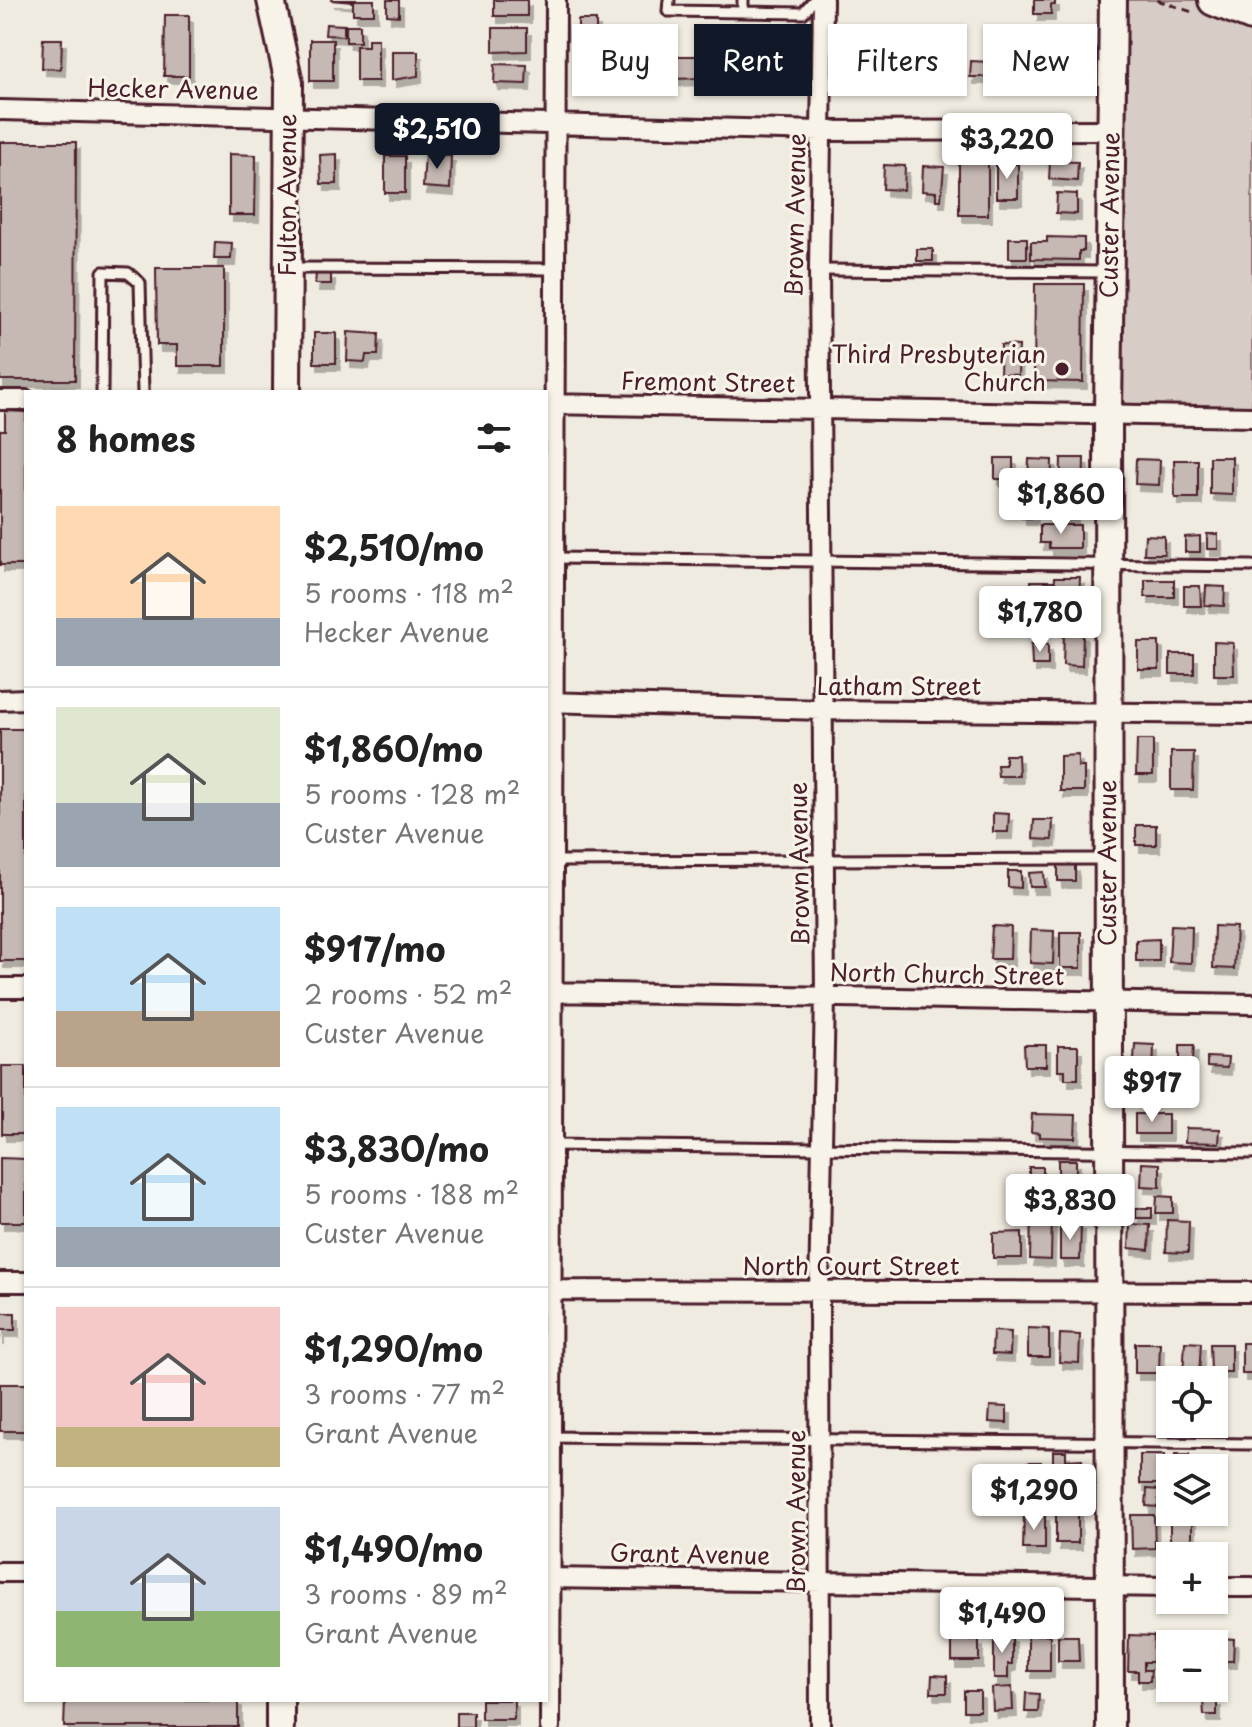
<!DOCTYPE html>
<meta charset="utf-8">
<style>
body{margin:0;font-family:"Playpen Sans",sans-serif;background:#f6f6f6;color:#222;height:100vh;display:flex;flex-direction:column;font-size:30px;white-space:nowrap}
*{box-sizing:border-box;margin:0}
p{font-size:26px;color:#767676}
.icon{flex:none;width:44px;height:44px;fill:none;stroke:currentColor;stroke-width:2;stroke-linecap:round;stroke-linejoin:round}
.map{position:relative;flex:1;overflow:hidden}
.drawer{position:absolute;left:24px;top:390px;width:524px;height:1312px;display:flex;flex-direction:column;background:#fff;border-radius:0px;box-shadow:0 2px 6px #0004}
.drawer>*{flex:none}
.top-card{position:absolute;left:572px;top:24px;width:560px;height:72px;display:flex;gap:16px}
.controls{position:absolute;left:1156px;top:1366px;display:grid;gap:16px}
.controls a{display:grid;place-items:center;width:72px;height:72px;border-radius:0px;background:#fff;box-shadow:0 2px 6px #0004;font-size:40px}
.price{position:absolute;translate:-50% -68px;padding:0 18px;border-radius:8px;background:#fff;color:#222;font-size:26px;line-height:52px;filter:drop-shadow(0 2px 4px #0008)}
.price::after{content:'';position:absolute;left:50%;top:48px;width:24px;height:18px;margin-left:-12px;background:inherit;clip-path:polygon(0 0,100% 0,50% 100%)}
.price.on{background:#111827;color:#fff}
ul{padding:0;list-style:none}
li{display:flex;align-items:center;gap:24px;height:200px;padding:0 32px}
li+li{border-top:2px solid #e0e0e0}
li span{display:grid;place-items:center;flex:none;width:224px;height:160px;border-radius:0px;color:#555}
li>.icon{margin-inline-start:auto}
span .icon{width:96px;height:96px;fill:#fffc;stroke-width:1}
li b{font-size:34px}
h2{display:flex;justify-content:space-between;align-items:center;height:96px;padding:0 32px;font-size:34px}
.pill{padding:0 28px;border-radius:0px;background:#fff;box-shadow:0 2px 6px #0004;font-size:28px;line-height:72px}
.pill.on{background:#111827;color:#fff}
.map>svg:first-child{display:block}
.green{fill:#d8cdc6;stroke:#917678;stroke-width:2}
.building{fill:#c6b8b3;stroke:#4a1f2b;stroke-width:2;filter:url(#shadow)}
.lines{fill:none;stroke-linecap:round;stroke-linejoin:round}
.lane-casing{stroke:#4a1f2b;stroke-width:15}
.street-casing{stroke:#4a1f2b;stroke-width:24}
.secondary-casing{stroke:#4a1f2b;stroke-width:32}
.primary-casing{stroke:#4a1f2b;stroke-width:36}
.path{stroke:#4a1f2b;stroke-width:3;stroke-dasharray:8 6;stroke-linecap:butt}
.lane{stroke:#f7f3e8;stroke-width:9}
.street{stroke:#f7f3e8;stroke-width:18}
.secondary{stroke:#f7f3e8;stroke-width:26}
.primary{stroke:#f7f3e8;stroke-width:30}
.poi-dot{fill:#4a1f2b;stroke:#f7f3e8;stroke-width:3}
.labels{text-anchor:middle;stroke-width:6;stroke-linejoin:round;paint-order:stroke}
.street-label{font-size:24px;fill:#4a1f2b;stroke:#f7f3e8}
.poi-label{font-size:24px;fill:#4a1f2b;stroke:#f7f3e8;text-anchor:end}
</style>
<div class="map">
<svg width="1252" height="1727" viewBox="0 0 1252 1727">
<defs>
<filter id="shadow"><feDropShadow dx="4" dy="7" stdDeviation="0" flood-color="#0004"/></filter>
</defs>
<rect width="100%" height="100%" fill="#f0ebe0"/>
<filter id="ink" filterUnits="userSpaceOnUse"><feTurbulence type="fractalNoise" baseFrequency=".0125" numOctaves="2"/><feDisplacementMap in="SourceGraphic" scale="16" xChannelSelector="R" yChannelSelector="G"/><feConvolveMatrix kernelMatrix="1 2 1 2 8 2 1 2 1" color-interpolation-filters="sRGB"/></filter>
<g filter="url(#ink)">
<path class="green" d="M1122 0H1208L1252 16V409L1129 408 1119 397Z"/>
<path class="building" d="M330 0H374V14H353V2Z
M387 0H399V16L387 15Z
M494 0H527V16H494Z
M1034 0H1055V5H1051V14H1034Z
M165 15H189V76H164Z
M578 20H596V38H578Z
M326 24 344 25V36L325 35Z
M346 25H360V42H346Z
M493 28H527V51L493 52Z
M851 29 869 30 868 72 849 71Z
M43 39H62L61 69 42 68Z
M368 39H378V81H356V46H368Z
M310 40H333V81H310Z
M929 45 952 46 950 81H927Z
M911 48V85H894V75H889V49Z
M392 51H418V76L392 80Z
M581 54H612V76H581Z
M628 55 659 56 658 77 627 76Z
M673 56H704V78L673 79Z
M767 56H794V78H767Z
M719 57H748V78H719Z
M971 61 989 62 988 77H970Z
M495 64 527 65 526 84 494 83Z
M0 142H76L75 380H0Z
M229 154 256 155 255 215H229Z
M337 154V184H321L320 155Z
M425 154 451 155 450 189 423 187Z
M385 156H405V193H385Z
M988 160V215H959V161Z
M1050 161 1078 162 1077 181 1049 179Z
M996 164H1018V198H996Z
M884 165 905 166 904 190 883 189Z
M923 166 944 167 941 200H936V192L922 191Z
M1057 193 1077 194V214L1056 213Z
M1047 237 1084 238V251H1079V260L1031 259V242H1047Z
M1009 238H1027V258H1009Z
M215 242 232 243 231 259H214Z
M917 249H933V261H917Z
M156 268H224V366H177V345H157Z
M331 273V284H315L316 274Z
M1035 284H1084L1083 382 1034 381Z
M348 332 379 334 378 355H366L365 362 347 361Z
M314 333H336V363H314Z
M1001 345 1019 346 1018 375 1000 374Z
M5 411 26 412V565H0V430H5Z
M1210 457H1232V495L1210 494Z
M995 458H1013V493H1002V479H995Z
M1061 458H1084L1083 497 1060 496Z
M1029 459 1052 460 1051 497 1027 496Z
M1136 459 1160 460 1159 485 1135 484Z
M1174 460H1198V498H1175Z
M1022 501H1034V518H1022Z
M1058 501H1074V516L1058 517Z
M1040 525H1080V548H1049V543H1040Z
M1207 534H1218V549H1207Z
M1145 535 1164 536V554H1144Z
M1200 536V552H1185V537Z
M1055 577H1080L1079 602 1066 601 1067 593H1054Z
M1145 580H1174V597H1145Z
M1031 581H1054V595H1032Z
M1184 586H1200L1201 606H1184Z
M1206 586 1225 587 1224 606 1205 605Z
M1060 610H1081V625H1059Z
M1064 632 1083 633 1082 666 1063 665Z
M1138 642H1159V669H1138Z
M1214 642 1233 643 1234 675H1214Z
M1031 644H1048V665H1032Z
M1170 654H1194V674H1170Z
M0 729H26V961H0Z
M1137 740H1153V775H1136Z
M1171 752H1194L1193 790H1171Z
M1005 755H1018L1019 776H998L997 765H1005Z
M1078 755V767H1084V791H1060V756Z
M993 813 1009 814 1008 832H993Z
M1034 820H1053L1052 840 1033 839Z
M1136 825H1156V845H1136Z
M1058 865H1075V881H1058Z
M1008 871H1021V888L1008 887Z
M1044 872 1045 887H1030L1029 873Z
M1171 925 1192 926 1191 963 1169 962Z
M992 926 1011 927 1010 959H990Z
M1214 926 1236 927 1234 969 1213 968Z
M1031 930 1054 931 1053 964 1030 963Z
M1060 932H1081V968H1060Z
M1159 939V961H1136V940Z
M1135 1044 1154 1045 1153 1076 1133 1075Z
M1024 1045H1046V1066H1025Z
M1180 1045H1194L1193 1060H1180Z
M1058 1046H1078V1079H1065V1070H1058Z
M1207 1057 1228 1058 1227 1068 1207 1067Z
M2 1066H26V1134H2Z
M1032 1114 1076 1115 1075 1138 1040 1137V1133L1031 1132Z
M1135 1114H1168V1134H1135Z
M1186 1128 1220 1129 1219 1143 1185 1142Z
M0 1158 26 1159V1222H0Z
M1058 1160H1076V1179H1058Z
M1142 1163 1160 1164V1187L1141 1186Z
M1029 1167H1043V1184H1029Z
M1157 1196 1173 1197V1213H1156Z
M1136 1208H1152V1218H1136Z
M1031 1215H1052L1051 1260 1030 1259Z
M1167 1220 1189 1221 1188 1253 1166 1252Z
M1060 1223 1081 1224 1080 1260H1060Z
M1130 1224 1150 1225 1149 1250 1129 1248Z
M1022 1232V1258H993V1233Z
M0 1313H15V1330H0V1339Z
M1028 1328 1049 1329V1357H1028Z
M993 1331 1011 1332 1010 1355 992 1354Z
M1060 1334 1080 1335 1079 1363 1059 1362Z
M1185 1342 1201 1343 1199 1376 1183 1375Z
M1135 1343H1160L1159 1373H1135Z
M1242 1343H1252V1374H1242Z
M1210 1344H1231V1372H1211Z
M0 1384H26V1431H0Z
M990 1406 1007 1407V1423L989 1422Z
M1053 1451H1066V1460L1082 1459V1479L1053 1480Z
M1140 1455H1164V1484H1140Z
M1175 1455H1189V1468H1175Z
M1027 1462H1041V1479H1027Z
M1012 1489H1026V1506H1012Z
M1147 1489 1159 1490 1158 1507 1146 1506Z
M1056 1493H1073V1510H1078V1543H1056Z
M1024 1514H1045V1549H1023Z
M1131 1515H1154L1155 1548 1132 1549Z
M1170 1516H1192V1542L1170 1541Z
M952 1635H969V1641L979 1640V1661H952Z
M994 1635H1012V1664H1008V1678H994Z
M1028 1635H1050V1671H1028Z
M1129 1635 1154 1636 1153 1662H1144V1670H1151L1150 1681H1138V1671H1128Z
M1168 1635H1192V1644H1170V1670Z
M1058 1636H1078L1079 1661H1058Z
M1207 1637 1234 1639 1233 1661H1221V1672H1214V1644H1206Z
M932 1675 947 1676V1693H931Z
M1012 1687 1013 1710 993 1711 992 1688Z
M964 1691H980V1711H964Z
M1026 1693 1039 1694 1038 1712H1025Z
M65 1700H238V1727H64Z
M481 1700H514V1719H481Z
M1203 1700H1217V1715H1204Z
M456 1712H473V1727H456Z"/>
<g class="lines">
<g class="lane-casing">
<path id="lane" d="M669 0 668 11 743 12V0
M743 12 803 13 813 1H823
M291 268 556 269
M819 270 1108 272
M102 392 103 272 128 273 140 283 143 392
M553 558 1252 566
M553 861 1107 859
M549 1145 1252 1153
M547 1437 1252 1444"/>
</g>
<g class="street-casing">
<path id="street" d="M0 110 821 131 1112 130
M0 400H26
M547 404 1252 417
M0 700 26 699
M546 702 822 710 1252 714
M0 988H26
M546 992 1252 1004
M0 1282H26
M546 1290 1252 1292
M0 1572H26
M546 1578 1170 1587
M1214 1587H1252
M550 1727 556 0
M820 1727 819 1292 825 997 819 270 823 0"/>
</g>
<g class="secondary-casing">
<g id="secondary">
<path d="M271 0 289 83 287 392"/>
<path d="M280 1727V1700"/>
<path id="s1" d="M1110 1727 1108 413 1113 0"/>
</g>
</g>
<g class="primary-casing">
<path id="primary" d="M1214 0 1252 15"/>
</g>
<path class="path" d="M1157 0 1195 13"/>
<use href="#lane" class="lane"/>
<use href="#street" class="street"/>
<use href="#secondary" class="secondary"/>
<use href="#primary" class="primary"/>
</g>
</g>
<circle class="poi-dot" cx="1062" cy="369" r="8"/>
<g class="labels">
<g class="street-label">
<text transform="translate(173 90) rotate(1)" y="8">Hecker Avenue</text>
<text transform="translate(288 195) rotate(-90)" y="8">Fulton Avenue</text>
<text transform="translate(796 215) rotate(-89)" y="8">Brown Avenue</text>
<text dy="8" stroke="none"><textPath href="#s1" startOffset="1512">Custer Avenue</textPath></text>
<text transform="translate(708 383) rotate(1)" y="8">Fremont Street</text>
<text x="899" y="695">Latham Street</text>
<text transform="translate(1108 863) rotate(-90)" y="8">Custer Avenue</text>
<text transform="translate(800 864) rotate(-91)" y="8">Brown Avenue</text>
<text transform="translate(947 975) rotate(1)" y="8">North Church Street</text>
<text x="851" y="1275">North Court Street</text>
<text transform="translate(797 1512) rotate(-90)" y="8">Brown Avenue</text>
<text transform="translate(690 1555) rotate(1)" y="8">Grant Avenue</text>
</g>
<g class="poi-label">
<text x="1046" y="363">Third Presbyterian<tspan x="1046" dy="28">Church</tspan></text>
</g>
</g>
</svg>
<div class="controls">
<a><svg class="icon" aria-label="locate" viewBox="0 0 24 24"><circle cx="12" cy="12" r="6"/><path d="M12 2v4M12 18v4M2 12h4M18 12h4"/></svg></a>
<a><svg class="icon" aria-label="layers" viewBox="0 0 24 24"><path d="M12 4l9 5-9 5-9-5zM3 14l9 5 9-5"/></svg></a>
<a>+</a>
<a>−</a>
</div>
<b class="price on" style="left:437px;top:171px">$2,510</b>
<b class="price" style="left:1007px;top:181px">$3,220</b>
<b class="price" style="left:1061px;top:536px">$1,860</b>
<b class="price" style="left:1040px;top:654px">$1,780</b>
<b class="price" style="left:1152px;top:1124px">$917</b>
<b class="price" style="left:1070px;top:1242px">$3,830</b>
<b class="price" style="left:1034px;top:1532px">$1,290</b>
<b class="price" style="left:1002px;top:1655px">$1,490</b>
<div class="top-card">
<a class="pill">Buy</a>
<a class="pill on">Rent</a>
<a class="pill">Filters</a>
<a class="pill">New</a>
</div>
<section class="drawer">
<h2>8 homes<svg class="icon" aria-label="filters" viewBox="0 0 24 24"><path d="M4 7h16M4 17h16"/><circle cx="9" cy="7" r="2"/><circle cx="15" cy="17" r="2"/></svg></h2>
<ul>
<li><span style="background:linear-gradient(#ffd9b3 70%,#9aa5b1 0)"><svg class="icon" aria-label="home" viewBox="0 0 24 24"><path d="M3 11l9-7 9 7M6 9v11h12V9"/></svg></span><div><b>$2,510/mo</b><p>5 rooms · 118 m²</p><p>Hecker Avenue</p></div></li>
<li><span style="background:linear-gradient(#dfe7d0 60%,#9aa5b1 0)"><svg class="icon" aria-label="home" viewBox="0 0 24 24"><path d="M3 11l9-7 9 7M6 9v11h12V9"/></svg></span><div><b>$1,860/mo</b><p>5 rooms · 128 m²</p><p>Custer Avenue</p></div></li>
<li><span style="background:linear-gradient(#bfe0f5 65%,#b9a48a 0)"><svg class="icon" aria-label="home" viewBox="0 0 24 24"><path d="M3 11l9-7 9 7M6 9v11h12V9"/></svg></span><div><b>$917/mo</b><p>2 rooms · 52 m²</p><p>Custer Avenue</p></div></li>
<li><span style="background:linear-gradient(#bfe0f5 75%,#9aa5b1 0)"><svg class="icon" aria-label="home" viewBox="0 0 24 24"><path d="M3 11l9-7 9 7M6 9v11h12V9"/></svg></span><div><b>$3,830/mo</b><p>5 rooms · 188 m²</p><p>Custer Avenue</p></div></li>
<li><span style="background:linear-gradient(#f6c9c9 75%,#c2b280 0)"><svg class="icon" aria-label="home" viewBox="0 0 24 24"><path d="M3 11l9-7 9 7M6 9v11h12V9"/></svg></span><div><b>$1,290/mo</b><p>3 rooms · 77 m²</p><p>Grant Avenue</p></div></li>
<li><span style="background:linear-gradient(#c9d6e8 65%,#8fb573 0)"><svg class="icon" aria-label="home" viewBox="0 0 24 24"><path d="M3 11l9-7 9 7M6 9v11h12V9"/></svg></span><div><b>$1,490/mo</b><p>3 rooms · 89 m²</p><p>Grant Avenue</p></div></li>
</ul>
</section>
</div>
